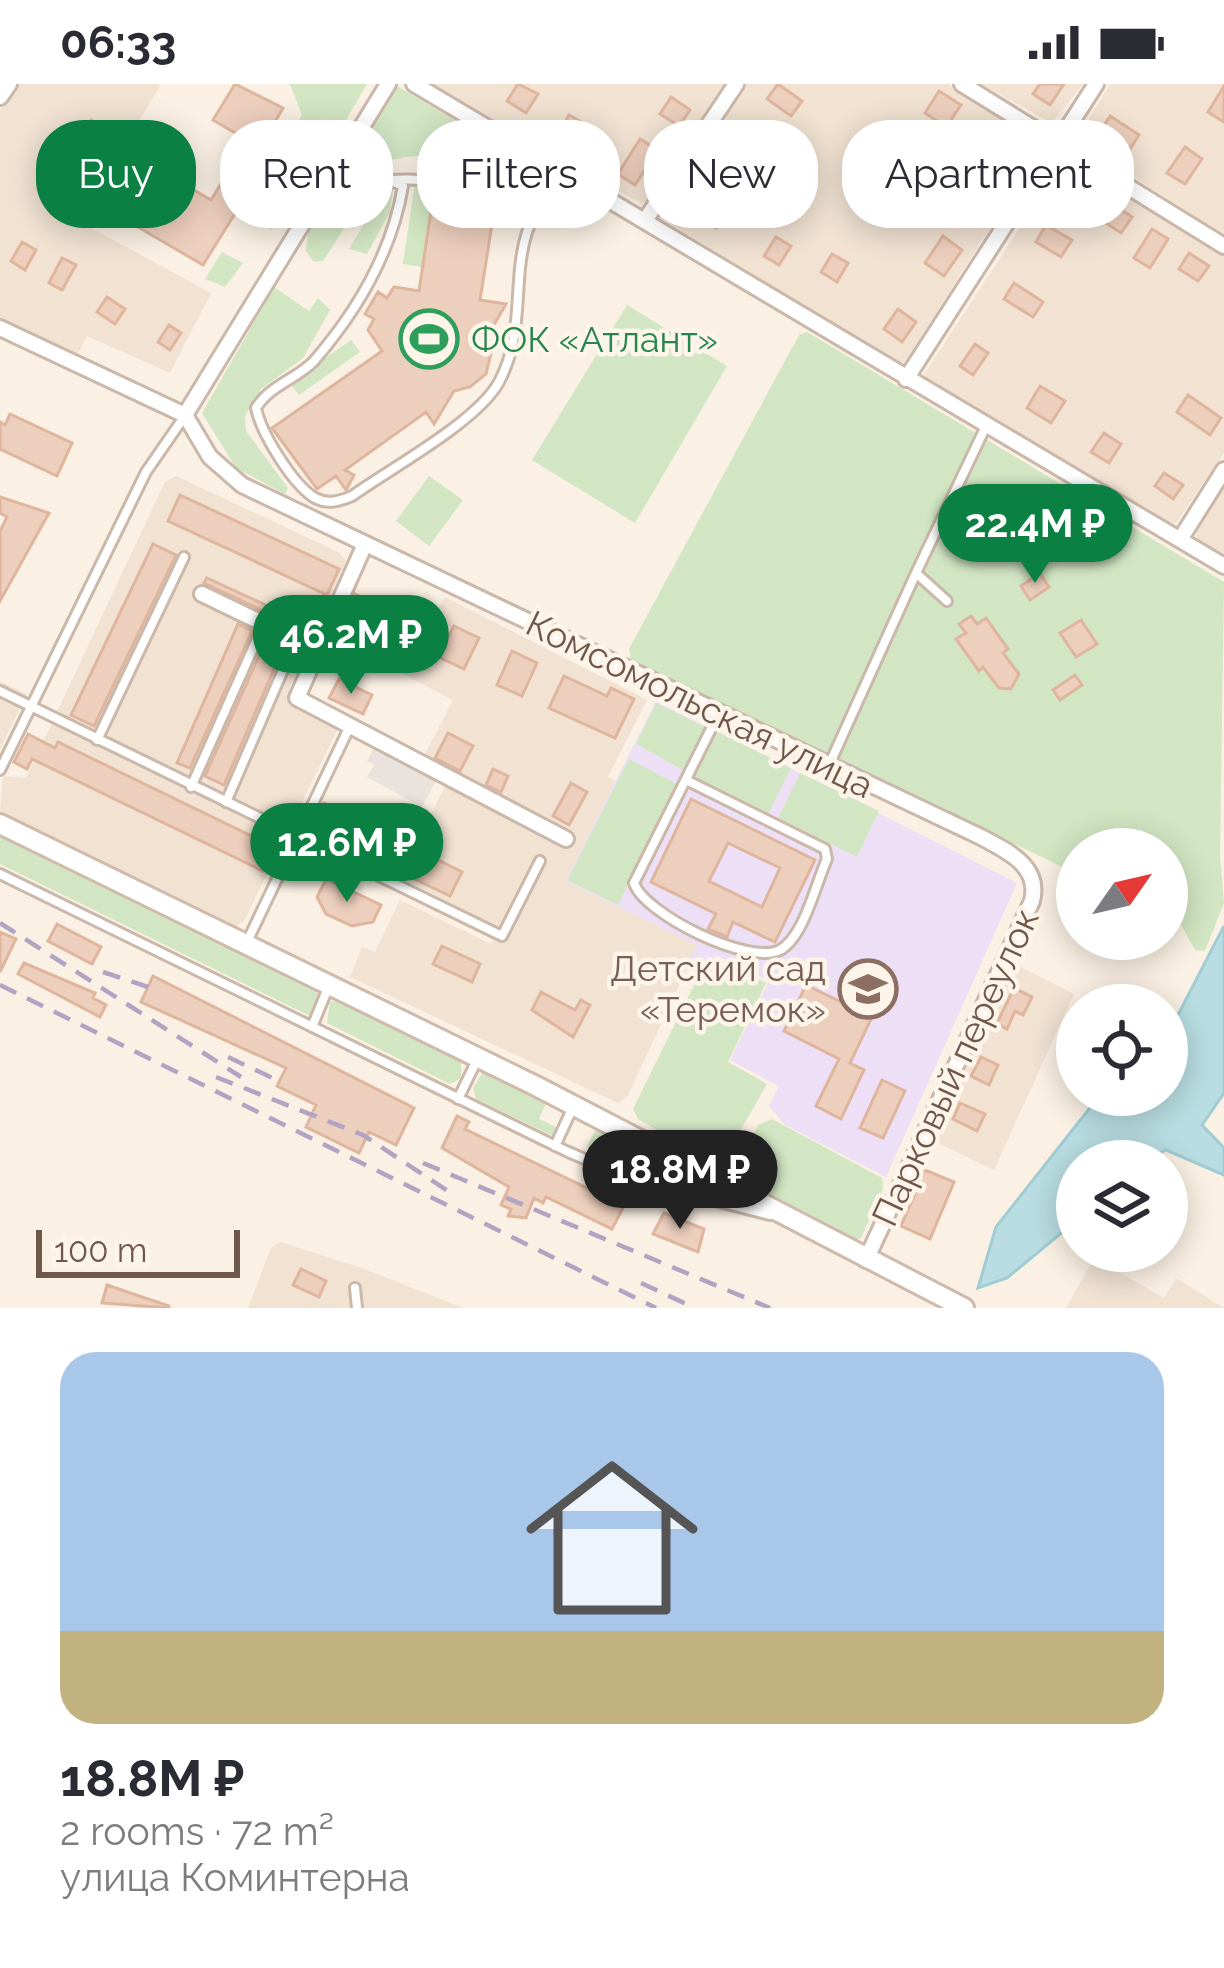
<!DOCTYPE html>
<meta charset="utf-8">
<style>
body{margin:0;font-family:Raleway,sans-serif;background:#f2f2f3;color:#2b2b33;height:100vh;display:flex;flex-direction:column;font-size:45px;white-space:nowrap}
*{box-sizing:border-box;margin:0}
p{font-size:39px;color:#7c7c81}
.icon{flex:none;width:66px;height:66px;fill:none;stroke:currentColor;stroke-width:2;stroke-linecap:round;stroke-linejoin:round}
.map{position:relative;height:1224px;overflow:hidden}
.panel{display:flex;flex-direction:column;background:#fff;flex:1}
.panel>*{flex:none}
.banner{position:absolute;left:36px;top:36px;width:1152px;height:108px;display:flex;gap:24px}
.needle{width:78px;rotate:56deg}
.controls{position:absolute;left:1056px;top:744px;display:grid;gap:24px}
.controls a{display:grid;place-items:center;width:132px;height:132px;border-radius:50%;background:#fff;box-shadow:0 6px 30px #0003;font-size:60px}
.scale{position:absolute;left:36px;bottom:30px;width:204px;box-sizing:border-box;padding-left:12px;border:6px solid #70574b;border-top:0;font-size:33px;line-height:42px;white-space:nowrap;color:#70574b;-webkit-text-stroke:9px #fdf5e9;paint-order:stroke}
.price{position:absolute;translate:-50% -102px;padding:0 27px;border-radius:42px;background:#0b8043;color:#fff;font-size:39px;line-height:78px;filter:drop-shadow(0 3px 6px #0008)}
.price::after{content:'';position:absolute;left:50%;top:72px;width:36px;height:27px;margin-left:-18px;background:inherit;clip-path:polygon(0 0,100% 0,50% 100%)}
.price.current{background:#222;color:#fff}
ul{padding:0;list-style:none}
li{display:grid;align-content:center;gap:24px;height:636px;padding:0 60px}
li+li{border-top:3px solid #e1e1e2}
li span{display:grid;place-items:center;height:372px;border-radius:36px;color:#555}
li>.icon{margin-inline-start:auto}
span .icon{width:216px;height:216px;fill:#fffc;stroke-width:1}
li b{font-size:51px}
.tag{padding:0 42px;border-radius:48px;background:#fff;box-shadow:0 6px 30px #0003;font-size:42px;line-height:108px}
.tag.current{background:#0b8043;color:#fff}
.status{display:flex;justify-content:space-between;align-items:center;height:84px;padding:0 60px;background:#fff;direction:ltr}
.status svg{height:33px;fill:currentColor}
.map>svg:first-child{display:block}
.residential{fill:#f1e2d2}
.industrial{fill:#eae3dd}
.education{fill:#ede0f6}
.green{fill:#d2e6c3}
.water{fill:#b9dde2;stroke:#a0ccd3;stroke-width:3}
.building{fill:#edcfbd;stroke:#dfb59e;stroke-width:3;fill-rule:evenodd}
.lines{fill:none;stroke-linecap:round;stroke-linejoin:round}
.lane-casing{stroke:#cab8aa;stroke-width:14}
.street-casing{stroke:#cab8aa;stroke-width:20}
.secondary-casing{stroke:#cfbaab;stroke-width:24}
.lane{stroke:#fff;stroke-width:8}
.street{stroke:#fff;stroke-width:14}
.secondary{stroke:#fff;stroke-width:18}
.rail{stroke:#b3a3c2;stroke-width:4.5;stroke-dasharray:18 12;stroke-linecap:butt}
.labels{text-anchor:middle;stroke-width:9;stroke-linejoin:round;paint-order:stroke}
.leisure-label{font-size:36px;fill:#27864d;stroke:#fdf5e9;text-anchor:start}
.street-label{font-size:36px;fill:#70574b;stroke:#fdf5e9}
.education-label{font-size:36px;fill:#785e54;stroke:#fdf5e9;text-anchor:end}
</style>
<div class="status"><b>06:33</b><svg viewBox="0 0 49 12"><path d="M0 12V9h3v3zM5 12V6h3v6zM10 12V3h3v9zM15 12V0h3v12zM26 1h20v11H26zM47 4h2v5h-2z"/></svg></div>
<div class="map">
<svg width="1224" height="1224" viewBox="0 0 1224 1224">
<rect width="100%" height="100%" fill="#faf0e3"/>
<path class="residential" d="M16 0H161L80 138 211 209 170 289 87 252 75 275 0 238V26Z
M426 0H727L644 121Z
M743 0H948L1034 54 1036 71 905 278 897 279 659 133Z
M981 0H1083L1052 39Z
M1110 0H1224V151L1084 61 1081 48Z
M1066 73H1074L1224 166V369L1176 439H1166L921 295Z
M176 392 338 468 346 477 290 604 345 630 244 837 235 843 0 727 3 692 26 694 165 398Z
M1224 400V473L1199 458 1195 447Z
M445 513 647 616 608 693 616 697 698 861 627 1013 618 1019 350 893 362 863 375 868 400 816 491 860 500 844 399 793 448 697 420 680 453 616 403 590Z
M0 597 27 610 0 665Z
M1018 882 1074 910 994 1086 934 1057 931 1048 1006 885Z
M280 1158 362 1184 463 1224H248L271 1164Z
M1094 1174 1164 1214 1176 1194 1224 1224H1066Z"/>
<path class="industrial" d="M376 660 438 693 422 723 367 693 374 681 367 677Z"/>
<path class="education" d="M656 617 1017 799 886 1093 785 1041 769 1022 779 1002 730 976 769 897 716 871 705 892 695 888 687 883 697 861 565 797Z"/>
<path class="green" d="M290 0H367L316 87 281 66 302 31Z
M397 2 540 86 530 105C497 86 460 74 421 72 405 71 391 79 375 75L338 133 347 140 323 177 314 178 306 167 308 146Z
M270 87 300 105 271 146 252 132Z
M395 88 390 128 367 170 349 165Z
M416 91 436 94 422 183 403 180Z
M222 168 243 179 225 203 205 195Z
M274 203 309 227 318 214 330 226 303 274 261 305 245 332 246 347 288 404 285 410 236 384 202 329Z
M627 221 727 282 635 439 532 376Z
M807 248 1224 498 1220 772 1224 819 1205 867 1195 866 1180 839 1167 833V765H1077V790L631 576 629 565 799 251Z
M351 256 360 268 299 311 290 299Z
M429 392 463 416 429 462 396 437Z
M656 619 707 644 685 687 636 660Z
M715 646 791 684 768 730 693 693Z
M629 675 677 700 618 821 567 796Z
M800 689 879 727 857 773 778 734Z
M0 751 315 905 318 910 310 932 0 780Z
M716 874 766 899 728 978 767 1000 720 1082 638 1035 633 1025 698 893 705 896Z
M339 916 461 975V994L450 1000 327 939 330 918Z
M484 986 540 1012 545 1021 539 1035 556 1043 557 1049 551 1051 476 1015 473 1004Z
M772 1035 882 1094 883 1105 861 1154 853 1156 734 1092 758 1041Z
M598 1041 717 1105 720 1114 591 1072 587 1061Z"/>
<path class="water" d="M1224 842V1009L1202 1041 1224 1064V1091L1166 1066 1144 1077H1077V1136L1007 1194 978 1204 996 1143 1100 1011H1167V952Z"/>
<path class="building" d="M235 0 283 24 253 75 264 83 203 181 114 129 144 77 211 116 240 68 231 61 237 50 213 36Z
M518 0 538 10 526 29 507 17Z
M778 0 802 17 791 32 767 15Z
M1040 0H1064L1050 21 1033 10Z
M1224 2V38L1208 28Z
M939 7 961 21 946 43 925 29Z
M671 13 690 26 679 42 660 30Z
M569 31 587 41 577 59 559 49Z
M1110 32 1139 51 1128 68 1099 49Z
M91 36 108 45 98 63 81 54Z
M749 40 768 52 759 67 740 55Z
M1008 54 1022 64 1006 87 991 77Z
M640 55 658 66 635 101 618 90Z
M1185 63 1202 75 1185 100 1167 89Z
M730 75 750 88 740 104 720 91Z
M1076 91 1103 108 1092 125 1065 108Z
M953 95 986 118 973 136 941 113Z
M434 107 495 121 480 216 506 220 487 253 491 269 486 290 470 303 454 307 434 340 426 328 345 386 354 391 346 406 336 392 317 405 272 344 382 267 368 246 374 235 365 230 378 208 387 214 394 203 419 207Z
M710 109 731 122 716 144 696 131Z
M1117 123 1132 133 1121 149 1106 139Z
M1046 141 1072 156 1061 173 1036 158Z
M1152 145 1168 155 1150 184 1134 174Z
M943 152 962 166 944 192 925 179Z
M776 153 791 162 779 181 764 172Z
M22 158 36 166 25 186 11 177Z
M1189 169 1209 182 1198 197 1179 185Z
M832 170 848 179 837 198 821 188Z
M62 174 76 181 62 206 49 199Z
M1014 199 1043 218 1033 233 1004 215Z
M107 213 125 225 115 240 97 228Z
M898 225 916 238 902 258 884 245Z
M169 241 181 249 170 266 158 258Z
M975 260 988 269 973 291 960 282Z
M1040 302 1065 317 1051 339 1027 324Z
M1188 311 1221 334 1210 351 1177 328Z
M10 330 72 359 57 392 0 365V338L5 341Z
M1104 349 1121 360 1109 379 1091 368Z
M1164 389 1183 401 1173 415 1155 402Z
M180 411 339 485 327 511 168 437Z
M0 413 49 429 0 517V447L7 433 0 429Z
M153 460 176 471 94 642 71 631Z
M1040 489 1049 503 1030 516 1021 502Z
M207 494 313 543 310 549 204 499Z
M355 510 420 541 412 559 391 549 383 564 372 559 381 541 348 526Z
M971 532 977 540 986 534 1008 565 1003 569 1019 590 1011 605 999 604 983 583 979 587 956 555 966 549 959 540Z
M1081 536 1097 560 1076 573 1060 549Z
M238 540 252 547 190 684 177 679Z
M454 542 479 554 464 585 439 573Z
M267 554 284 562 224 701 205 692Z
M512 567 537 579 522 612 497 601Z
M1075 591 1082 601 1060 616 1053 606Z
M564 592 607 612 611 604 634 615 615 654 549 624Z
M339 595 372 611 363 630 329 614Z
M448 649 473 662 460 687 435 674Z
M28 650 55 664 58 658 274 763 263 787 32 675 27 685 14 678Z
M493 685 508 692 501 708 486 701Z
M571 699 587 708 569 741 553 732Z
M691 715 815 776 775 858 733 838 727 853 708 845 716 830 651 798ZM728 759 780 784 762 823 709 797Z
M324 719 462 788 450 812 311 745Z
M326 795 381 821 373 838 352 842 326 830 317 813Z
M57 840 101 863 92 880 48 857Z
M0 848 16 855 0 888Z
M442 862 480 880 472 898 433 880Z
M24 879 95 909 93 914 106 921 100 933 18 890Z
M153 892 414 1024 396 1061 369 1048 359 1069 306 1043 316 1021 277 1002 286 984 141 918Z
M806 901 872 933 850 979 864 986 841 1035 816 1022 839 975 784 947Z
M1014 904 1032 913 1023 931 1015 927 1007 945 997 939Z
M541 908 575 926 581 916 590 921 573 953 532 926Z
M981 973 998 981 989 1001 971 992Z
M882 996 905 1007 883 1054 860 1044Z
M960 1019 985 1030 977 1047 953 1035Z
M457 1032 469 1038 465 1045 624 1122 612 1145 546 1113 543 1119 534 1114 526 1134 508 1132 511 1125 501 1121 509 1103 442 1064Z
M925 1086 954 1098 930 1155 901 1142Z
M664 1129 704 1145 698 1168 653 1150Z
M301 1185 326 1197 319 1213 293 1201Z
M107 1201 169 1222V1224L102 1219Z"/>
<g class="lines">
<g class="lane-casing">
<path id="lane" d="M532 131C485 103 444 93 389 96L403 102C392 168 358 226 314 277 297 295 270 301 256 324 261 349 293 401 315 414 328 421 340 417 352 412 391 384 477 338 499 298 537 227 493 152 566 93
M947 517 916 489 986 342
M0 607 502 852 540 777
M97 656 184 473
M830 679 916 489
M0 686 146 388 184 333
M686 696 825 765 827 775C816 799 804 853 780 866 749 882 644 830 634 799L719 629
M191 703 263 542
M226 718 296 556
M0 790 566 1067 633 1096 770 1131
M245 862 350 642
M312 943 328 904
M458 1015 477 976
M555 1062 573 1023
M355 1204 357 1224"/>
</g>
<g class="street-casing">
<path id="street" d="M414 0 1224 482
M962 0 1224 162
M0 13 9 0
M646 135 736 0
M0 244 185 331 210 373 242 401 981 753C1007 767 1041 782 1032 817L866 1176
M906 295 1096 0
M185 331 388 0
M1181 454 1224 386
M202 510 318 566 365 460
M318 566 297 614 566 755"/>
</g>
<g class="secondary-casing">
<path id="secondary" d="M0 740 536 1002 964 1224"/>
</g>
<use href="#lane" class="lane"/>
<use href="#street" class="street"/>
<use href="#secondary" class="secondary"/>
<path class="rail" d="M0 839 241 993
M103 888 148 903
M0 901 656 1224
M228 973 279 997
M216 993 363 1051 451 1109
M423 1079 770 1224
M641 1199 695 1224"/>
</g>
<defs>
<g id="stadium-ring" transform="scale(3)"><circle r="9.5" fill="#fdf5e9" stroke="#2e9e5b" stroke-width="1.5"/><path d="M0-5a6.5 5 0 1 0 0 10a6.5 5 0 1 0 0-10ZM-3.5-1.8h7v3.6h-7Z" fill="#2e9e5b"/></g>
<g id="school-ring" transform="scale(3)"><circle r="9.5" fill="#fdf5e9" stroke="#8d6e63" stroke-width="1.5"/><path d="M0-5L7-2L0 1L-7-2ZM-4 1L0 2.5L4 1V4Q0 6-4 4Z" fill="#8d6e63"/></g>
</defs>
<g fill-rule="evenodd">
<use href="#stadium-ring" x="429" y="255"/>
<use href="#school-ring" x="868" y="905"/>
</g>
<g class="labels">
<g class="leisure-label">
<text x="471" y="268">ФОК «Атлант»</text>
</g>
<g class="street-label">
<text transform="translate(700 620) rotate(26)" y="13">Комсомольская улица</text>
<text transform="translate(955 983) rotate(-65)" y="13">Парковый переулок</text>
</g>
<g class="education-label">
<text x="826" y="897">Детский сад<tspan x="826" dy="41">«Теремок»</tspan></text>
</g>
</g>
</svg>
<div class="controls">
<a><svg class="needle" viewBox="-14 -14 28 28"><path d="M0-13l5 13h-10z" fill="#e53935"/><path d="M0 13l5-13h-10z" fill="#7c7c81"/></svg></a>
<a><svg class="icon" aria-label="locate" viewBox="0 0 24 24"><circle cx="12" cy="12" r="6"/><path d="M12 2v4M12 18v4M2 12h4M18 12h4"/></svg></a>
<a><svg class="icon" aria-label="layers" viewBox="0 0 24 24"><path d="M12 4l9 5-9 5-9-5zM3 14l9 5 9-5"/></svg></a>
</div>
<div class="scale">100 m</div>
<b class="price" style="left:1035px;top:502px">22.4M ₽</b>
<b class="price" style="left:351px;top:613px">46.2M ₽</b>
<b class="price" style="left:347px;top:821px">12.6M ₽</b>
<b class="price current" style="left:680px;top:1148px">18.8M ₽</b>
<div class="banner">
<a class="tag current">Buy</a>
<a class="tag">Rent</a>
<a class="tag">Filters</a>
<a class="tag">New</a>
<a class="tag">Apartment</a>
</div>
</div>
<section class="panel">
<ul>
<li><span style="background:linear-gradient(#a9c7e8 75%,#c2b280 0)"><svg class="icon" aria-label="home" viewBox="0 0 24 24"><path d="M3 11l9-7 9 7M6 9v11h12V9"/></svg></span><div><b>18.8M ₽</b><p>2 rooms · 72 m²</p><p>улица Коминтерна</p></div></li>
</ul>
</section>
